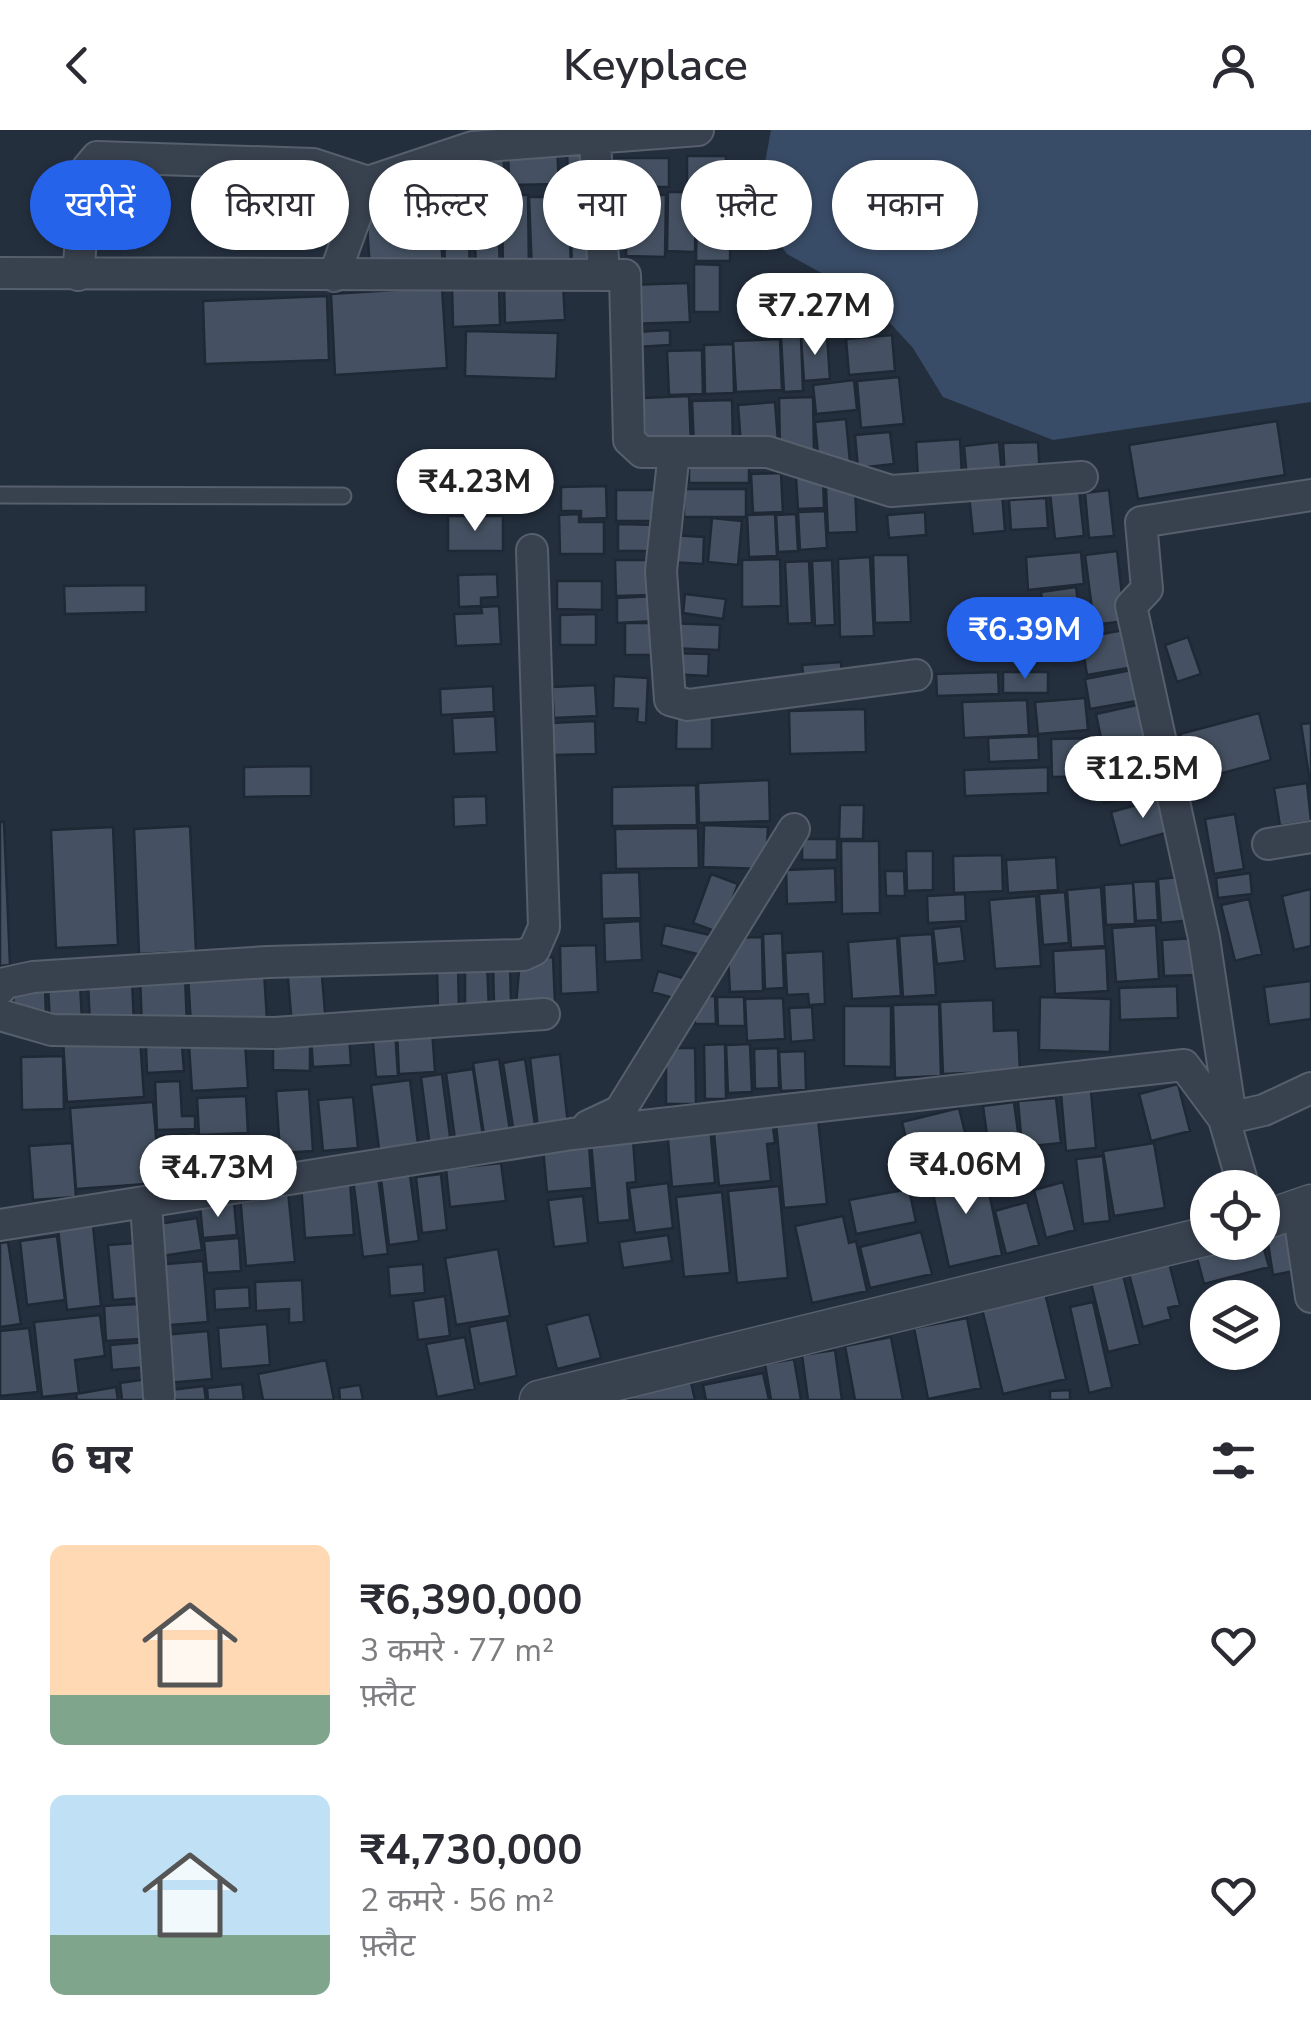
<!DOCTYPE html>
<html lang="hi">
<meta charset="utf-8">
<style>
body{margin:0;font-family:"Nunito Sans","Noto Sans Devanagari",sans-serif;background:#f7f7f7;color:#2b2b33;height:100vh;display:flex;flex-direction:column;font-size:38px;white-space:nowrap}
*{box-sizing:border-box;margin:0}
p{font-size:32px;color:#7c7c81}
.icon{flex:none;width:55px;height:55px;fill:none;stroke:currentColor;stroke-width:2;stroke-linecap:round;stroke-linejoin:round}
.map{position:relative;height:1270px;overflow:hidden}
.drawer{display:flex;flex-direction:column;background:#fff;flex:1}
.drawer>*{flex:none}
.banner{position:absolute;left:30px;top:30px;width:1252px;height:90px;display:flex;gap:20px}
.controls{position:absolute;left:1190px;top:1040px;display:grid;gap:20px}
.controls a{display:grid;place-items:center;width:90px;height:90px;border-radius:50%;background:#fff;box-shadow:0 2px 8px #0004;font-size:50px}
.price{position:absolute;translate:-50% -85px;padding:0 22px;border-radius:35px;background:#fff;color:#222;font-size:32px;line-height:65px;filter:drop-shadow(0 2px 5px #0008)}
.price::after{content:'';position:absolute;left:50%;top:60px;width:30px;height:22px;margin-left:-15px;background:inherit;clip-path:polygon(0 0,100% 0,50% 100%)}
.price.on{background:#2563eb;color:#fff}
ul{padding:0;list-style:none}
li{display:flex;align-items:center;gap:30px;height:250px;padding:0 50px}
li span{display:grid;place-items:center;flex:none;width:280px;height:200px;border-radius:15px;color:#555}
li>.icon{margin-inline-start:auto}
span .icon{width:120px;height:120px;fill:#fffc;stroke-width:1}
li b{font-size:42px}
h2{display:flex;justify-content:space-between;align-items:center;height:120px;padding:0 50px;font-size:42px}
.pill{padding:0 35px;border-radius:45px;background:#fff;box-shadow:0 2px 8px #0004;font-size:35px;line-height:90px}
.pill.on{background:#2563eb;color:#fff}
header{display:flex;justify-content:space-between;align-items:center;height:130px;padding:0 50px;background:#fff;font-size:45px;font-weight:600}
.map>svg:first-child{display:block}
.water{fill:#394c67}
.building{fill:#455162;stroke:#1f2835;stroke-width:2.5}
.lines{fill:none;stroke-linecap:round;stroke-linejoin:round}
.service-casing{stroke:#565f6c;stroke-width:19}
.minor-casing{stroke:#565f6c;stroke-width:34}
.tertiary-casing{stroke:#565f6c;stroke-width:41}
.service{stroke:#38414e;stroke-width:15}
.minor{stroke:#38414e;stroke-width:30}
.tertiary{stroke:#38414e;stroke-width:38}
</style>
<header><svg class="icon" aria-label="back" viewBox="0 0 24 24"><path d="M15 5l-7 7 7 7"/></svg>Keyplace<svg class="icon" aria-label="person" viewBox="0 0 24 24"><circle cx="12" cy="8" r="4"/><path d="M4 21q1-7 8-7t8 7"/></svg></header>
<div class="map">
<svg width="1311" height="1270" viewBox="0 0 1311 1270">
<rect width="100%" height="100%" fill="#242f3e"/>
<path class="water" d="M771 0H1311V272L1053 310 943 267 913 218 867 168 787 124 756 82Z"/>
<path class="building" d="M557 16 559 54 509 55 508 18Z
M567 16H593L594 61H568Z
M503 20 505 51 461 53 460 22Z
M687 26H726V56L687 55Z
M602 28H669V57H602Z
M731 33H756V66L732 67Z
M459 35 460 61 433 62 432 36Z
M473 58H497L500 139 476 140Z
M668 62H696L695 122 667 121Z
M594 64 596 102 571 103 570 65Z
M627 64 666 65 665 127 626 126Z
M443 65H467L470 138H445Z
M502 65H528L529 142H503Z
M529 67H569L571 142 532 143Z
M697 67 731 68 730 131H696Z
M439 74 443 138 370 141 366 77Z
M302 84 303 110 227 114 226 87Z
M596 106 598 136 572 137 571 107Z
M694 134 720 135V182H694Z
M563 152 565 190 505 193 504 154Z
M688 153 690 192 629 194 628 155Z
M499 155 500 195 453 197 452 156Z
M442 157 447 238 335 245 331 164Z
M786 159 787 187 747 189 746 161Z
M865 161 869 199 837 203 833 164Z
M327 166 329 230 205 234 203 171Z
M670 200V215L636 217 635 202Z
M466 201 558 203 556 249 465 246Z
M892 205 895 241 849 245 846 209Z
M801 206 803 261 784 262 781 207Z
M827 206 830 249 804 251 801 208Z
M780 209 782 260 736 262 733 211Z
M733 214 734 263 705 264 704 215Z
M702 220 703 264 669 265 667 221Z
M899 247 904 294 861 298 857 251Z
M854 250 857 280 816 284 813 255Z
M689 266 691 314 645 316 643 268Z
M813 267 814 320H780L779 268Z
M732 270 733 314 694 316 692 271Z
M775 272 778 312 741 315 738 275Z
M846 289 850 332 819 335 815 292Z
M1277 291 1285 345 1138 369 1129 315Z
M890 302 894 334 858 338 855 305Z
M960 309 962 346 918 349 916 312Z
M999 312 1002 346 967 349 964 316Z
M1038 312 1040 346 1005 348 1003 313Z
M689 326H749V353H689Z
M781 343 783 382 753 383 751 344Z
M823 346 824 378 798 379 796 348Z
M454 353 501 354 500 379 453 377Z
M606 356 607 388 581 389V381H561V357Z
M855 357 857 402 828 403 826 358Z
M684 359H746V387H684Z
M616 360H656V391H616Z
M1079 360 1084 406 1055 409 1050 363Z
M1109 360 1114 406 1089 408 1085 363Z
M1002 362 1005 401 973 404 969 366Z
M1046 368 1048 398 1011 400 1009 370Z
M825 381 827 418 800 420 798 382Z
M925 382 926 405 889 408 887 385Z
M579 384V392H604V424H560L559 385Z
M775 384 777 426 749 427 747 385Z
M796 384 798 421 778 422 776 385Z
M448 386H503V421H448Z
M712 388 742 391 738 435 708 432Z
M618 394 657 395 656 421H618Z
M671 405 704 407 703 434 670 432Z
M1117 421 1125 491 1094 495 1085 425Z
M1081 422 1084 454 1028 460 1026 427Z
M873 425H908L911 492 875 493Z
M870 427 874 506 840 507 838 429Z
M780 429 781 476 742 477V430Z
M615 430H654V465L616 466Z
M832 430 835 495 815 496 812 431Z
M809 431 812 493 788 494 785 432Z
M497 444 498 467 481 468V476L459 477 458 445Z
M557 451H602V480L557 479Z
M146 455V482L65 484 64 456Z
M1076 457 1080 486 1045 491 1041 462Z
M685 464 726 469 723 489 683 483Z
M655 466 656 491 617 493V468Z
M499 476 501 514 456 516 454 484 482 483 481 477Z
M596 484V515H560V485Z
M1043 490 1044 511 983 513 982 492Z
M625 493H651V525H625Z
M667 493 720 495 719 520 667 518Z
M1134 498 1140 536 1087 545 1081 508Z
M1188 507 1201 544 1177 552 1165 515Z
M668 523 709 524 708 546 670 544Z
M841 532 842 549 804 552 802 535Z
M1142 538 1148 569 1090 579 1085 549Z
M998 542 999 564 937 566 936 544Z
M1003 542H1048V563H1003Z
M614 546 648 548 646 593 637 592 638 579 613 578Z
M595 555 597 586 554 588 552 557Z
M493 556 494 582 441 585 440 559Z
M1085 568 1088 600 1038 604 1035 572Z
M1027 570 1029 605 964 608 962 572Z
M1146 573 1157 626 1107 637 1096 584Z
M865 579 866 622 790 624 789 581Z
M677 583 712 584V619H676Z
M1259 583 1271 630 1193 651 1180 604Z
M495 586 497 622 454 624 452 588Z
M595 591 596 624 553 625 551 593Z
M1311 593V659L1301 594Z
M1038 606 1039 630 989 632 988 608Z
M1100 608 1102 646 1052 647 1051 609Z
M1157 632 1163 658 1104 673 1098 647Z
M311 636V666L244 667V637Z
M1048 637V663L965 666 964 640Z
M769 650 770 691 699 693 698 653Z
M1307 653 1311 691 1280 696 1274 658Z
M696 655 697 695 612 696V657Z
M486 666 487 695 454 697 453 667Z
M1166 667 1176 700 1120 716 1111 682Z
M840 675H864L863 709H839Z
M1235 684 1244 739 1214 744 1205 689Z
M0 692H4L10 835 0 836Z
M704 695 768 697 766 739 703 737Z
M190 696 196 821 139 824 134 699Z
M113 697 118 815 56 818 51 700Z
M698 698 699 738 616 739 615 699Z
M802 709H837V730H802Z
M841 711H879L880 783 842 784Z
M906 721H933V760L907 761Z
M1002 725 1003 761 954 763 953 726Z
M1056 727 1058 760 1008 763 1006 730Z
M835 738 836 772 787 774 786 740Z
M885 741H904L905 766H886Z
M639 742 641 788 602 789 601 743Z
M1250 743 1252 764 1218 768 1216 748Z
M711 744 738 754 720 803 693 793Z
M1189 746 1193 790 1161 793 1158 749Z
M1156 751 1158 790 1136 791 1133 752Z
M1133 753 1135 794 1106 795 1104 755Z
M1101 757 1105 816 1071 818 1067 760Z
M1311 759V816L1294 820 1282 766Z
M1065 762 1069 813 1043 815 1039 764Z
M965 764 966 791 928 793 927 766Z
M1036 766 1041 836 995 839 989 770Z
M1249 769 1262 824 1235 831 1221 775Z
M640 791 642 830 605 832 604 793Z
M665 795 710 805 705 826 661 815Z
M1156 795 1159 849 1116 852 1112 798Z
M961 796 965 831 937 834 933 799Z
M782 803 784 858 765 859 763 804Z
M932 804 936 865 903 867 899 806Z
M762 807 763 861 730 862 727 808Z
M897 808 901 866 852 869 848 812Z
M1196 808 1198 845 1164 846 1162 810Z
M596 815 598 862 561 864 560 816Z
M1106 818 1108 861 1055 864 1053 821Z
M823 821 825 874 809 875 808 864 787 865 785 823Z
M553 827 555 873 516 874 520 830Z
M487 832 489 880 465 881V834Z
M321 834 326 894 292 896 287 836Z
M493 834H510L511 872 494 873Z
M458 836 459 880 438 881 437 837Z
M264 841 267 890 191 895 188 846Z
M658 841 690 850 684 871 652 862Z
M185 845 187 896 142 897 140 847Z
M132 850 134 894 90 896 88 852Z
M1311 851V889L1269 895 1264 857Z
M80 854 82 890 50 892 48 856Z
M1177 856 1178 888 1120 890 1119 858Z
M45 857 46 886 14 887 13 858Z
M715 866 716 894H695L693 867Z
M717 867H744L745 896H718Z
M1040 867 1111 869 1110 922 1039 920Z
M783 868 785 909 747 911 745 869Z
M993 870 994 901 1018 900 1020 941 943 944 940 872Z
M939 874 941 946 895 948 893 875Z
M844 876H891V937L844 936Z
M812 877 814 910 791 912 789 878Z
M432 899 435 942 399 944 397 901Z
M395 900 398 946 376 947 372 902Z
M349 905 351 935 313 937 311 908Z
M140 907 144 967 67 972 63 911Z
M245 912 248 958 192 961 189 916Z
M273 914 310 915V941L273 940Z
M725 914 726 969H705L704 915Z
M750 914 752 962 728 963 726 915Z
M182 916 184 941 147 943 146 917Z
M666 918H695L696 974H666Z
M778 918 779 958 755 959 754 919Z
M805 921 806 960 781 961 779 922Z
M560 924 568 994 538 998 530 928Z
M63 926 64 979 22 980 21 927Z
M499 929 511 1007 485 1011 473 933Z
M525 929 536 1001 514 1004 503 933Z
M473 939 484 1013 456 1017 446 943Z
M442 944 451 1014 430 1017 421 947Z
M410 950 419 1022 380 1027 371 955Z
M180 951 182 986H195V999L157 1000 155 952Z
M1178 954 1190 1001 1151 1011 1139 964Z
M309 959 313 1021 280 1023 276 961Z
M1091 961 1096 1018 1066 1021 1061 964Z
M246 966 248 1003 199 1005 197 968Z
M353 967 358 1018 323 1021 318 970Z
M1056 968 1061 1013 1022 1017 1018 971Z
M153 972 160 1053 76 1059 70 978Z
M1014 972 1019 1009 988 1013 983 976Z
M959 978 970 1023 913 1037 902 992Z
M772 988 775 1013 767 1014 771 1051 719 1056 713 993Z
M818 989 827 1074 784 1078 776 993Z
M710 994 715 1053 672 1057 667 998Z
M196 1003 199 1047 163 1050 160 1006Z
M246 1008 249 1046 200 1051 197 1012Z
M633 1009 636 1052 627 1053 630 1090 598 1093 591 1012Z
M72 1013 76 1067 33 1070 29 1016Z
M1154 1013 1165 1078 1114 1086 1103 1021Z
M589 1014 592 1058 547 1062 543 1018Z
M1103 1026 1110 1091 1083 1094 1076 1029Z
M501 1033 506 1071 450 1077 446 1039Z
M984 1038 1002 1125 949 1137 930 1050Z
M441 1044 447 1100 422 1103 416 1047Z
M410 1045 419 1111 389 1115 381 1049Z
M378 1046 388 1124 363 1127 353 1049Z
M350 1051 354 1105 305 1108 301 1054Z
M1063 1052 1075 1100 1046 1108 1034 1060Z
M668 1053 673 1098 635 1103 629 1058Z
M779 1056 788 1148 737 1153 728 1061Z
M909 1059 916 1092 856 1104 849 1070Z
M288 1061 295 1132 246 1136 240 1065Z
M722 1062 730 1143 684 1147 676 1067Z
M583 1066 588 1113 554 1117 548 1070Z
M234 1072 237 1105 203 1108 200 1075Z
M1027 1072 1039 1115 1006 1124 995 1081Z
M843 1086 849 1113 856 1111 867 1161 812 1173 795 1096Z
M197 1088 202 1120 155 1127 152 1095Z
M93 1095 101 1176 67 1180 58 1099Z
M1297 1095 1305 1139 1273 1145 1266 1101Z
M921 1102 932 1144 870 1158 860 1117Z
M668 1105 672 1131 623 1138 619 1112Z
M57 1106 65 1170 27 1175 20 1111Z
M239 1108 241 1141 207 1143 204 1111Z
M8 1112 21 1194 0 1197V1113Z
M1224 1112H1262L1269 1137 1204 1154 1195 1120Z
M136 1113 140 1168 113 1170 108 1115Z
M498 1119 510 1186 456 1195 445 1128Z
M1168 1129 1180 1175 1168 1178 1171 1189 1143 1197 1128 1140Z
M203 1131 208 1192 158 1196 154 1135Z
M423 1134 425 1163 390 1166 388 1137Z
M1123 1145 1140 1214 1108 1222 1091 1153Z
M302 1150 304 1192 289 1193V1179L256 1181 255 1152Z
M249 1157 250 1178 215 1180 214 1159Z
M1045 1163 1066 1249 1003 1264 982 1179Z
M445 1166 450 1206 418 1210 413 1171Z
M1093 1172 1112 1257 1089 1263 1070 1177Z
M137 1174 140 1209 106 1211 104 1176Z
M589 1184 601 1228 557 1239 546 1195Z
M100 1185 105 1226 75 1230 79 1263 42 1267 34 1192Z
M967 1188 981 1258 928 1269 914 1198Z
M507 1190 517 1246 479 1254 469 1197Z
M267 1194 270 1235 221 1239 218 1198Z
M29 1198 38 1262 0 1266V1201Z
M208 1201 212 1249 167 1253 163 1205Z
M465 1207 475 1259 437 1267 426 1214Z
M891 1207 903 1270H855L845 1216Z
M146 1212 148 1237 112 1240 110 1215Z
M835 1220 842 1270H808L802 1225Z
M794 1229 801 1270H771L765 1234Z
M326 1230 334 1270H263L258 1244Z
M763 1243 769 1270H706L703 1255Z
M154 1248 157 1270H122L120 1253Z
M691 1252 695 1270H626L625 1266Z
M242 1254 244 1270H208L207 1258Z
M360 1255 363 1270H340L339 1258Z
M204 1256 206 1270H164L162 1261Z
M116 1257 118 1270H77L76 1264Z
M1070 1260V1270H1050V1261Z"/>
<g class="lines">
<g class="service-casing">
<path id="service" d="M0 365 343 366"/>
</g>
<g class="minor-casing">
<path id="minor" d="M594 0 604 144
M0 143 625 145 629 310 642 322H768L891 361 1082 347
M78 145 87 39 97 27 313 34 368 52
M334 146 368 52 473 17 698 0
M674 322 661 441 670 570 688 575 916 545
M1268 714 1311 707
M0 859 5 853 33 847 268 832 523 825 534 820 544 797 532 420
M0 885 52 900 275 903 544 884
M1231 987 1204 808 1131 476 1147 459 1141 392 1311 365
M1224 989 1264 980 1311 958
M588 996 620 981 794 699
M146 1074 159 1266
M1298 1079 1311 1167
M0 1095 572 1004 1184 935 1224 989 1244 1058"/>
</g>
<g class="tertiary-casing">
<path id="tertiary" d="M1262 1091 1311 1074
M539 1270 1208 1106"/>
</g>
<use href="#service" class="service"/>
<use href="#minor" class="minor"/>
<use href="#tertiary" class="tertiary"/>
</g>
</svg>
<div class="controls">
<a><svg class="icon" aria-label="locate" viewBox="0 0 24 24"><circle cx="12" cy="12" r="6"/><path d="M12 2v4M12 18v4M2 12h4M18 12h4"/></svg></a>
<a><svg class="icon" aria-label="layers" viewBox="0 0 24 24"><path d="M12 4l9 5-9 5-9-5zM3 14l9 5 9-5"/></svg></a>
</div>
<b class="price" style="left:815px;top:228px">₹7.27M</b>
<b class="price" style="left:475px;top:404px">₹4.23M</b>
<b class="price on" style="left:1025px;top:552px">₹6.39M</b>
<b class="price" style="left:1143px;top:691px">₹12.5M</b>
<b class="price" style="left:966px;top:1087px">₹4.06M</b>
<b class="price" style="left:218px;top:1090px">₹4.73M</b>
<div class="banner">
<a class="pill on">खरीदें</a>
<a class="pill">किराया</a>
<a class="pill">फ़िल्टर</a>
<a class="pill">नया</a>
<a class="pill">फ़्लैट</a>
<a class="pill">मकान</a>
</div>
</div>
<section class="drawer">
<h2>6 घर<svg class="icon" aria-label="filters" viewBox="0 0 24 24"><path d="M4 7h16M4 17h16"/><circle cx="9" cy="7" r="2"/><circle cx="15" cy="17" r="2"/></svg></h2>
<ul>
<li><span style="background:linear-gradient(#ffd9b3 75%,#7fa58c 0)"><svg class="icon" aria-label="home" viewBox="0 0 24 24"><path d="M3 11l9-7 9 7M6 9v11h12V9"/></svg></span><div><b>₹6,390,000</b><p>3 कमरे · 77 m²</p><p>फ़्लैट</p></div><svg class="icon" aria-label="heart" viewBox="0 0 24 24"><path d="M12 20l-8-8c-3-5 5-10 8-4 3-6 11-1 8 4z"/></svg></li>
<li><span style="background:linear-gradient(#bfe0f5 70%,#7fa58c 0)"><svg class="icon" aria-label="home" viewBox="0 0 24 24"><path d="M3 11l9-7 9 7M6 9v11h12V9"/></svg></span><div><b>₹4,730,000</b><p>2 कमरे · 56 m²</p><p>फ़्लैट</p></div><svg class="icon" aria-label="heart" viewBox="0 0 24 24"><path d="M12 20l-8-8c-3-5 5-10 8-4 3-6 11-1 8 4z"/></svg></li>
</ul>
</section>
